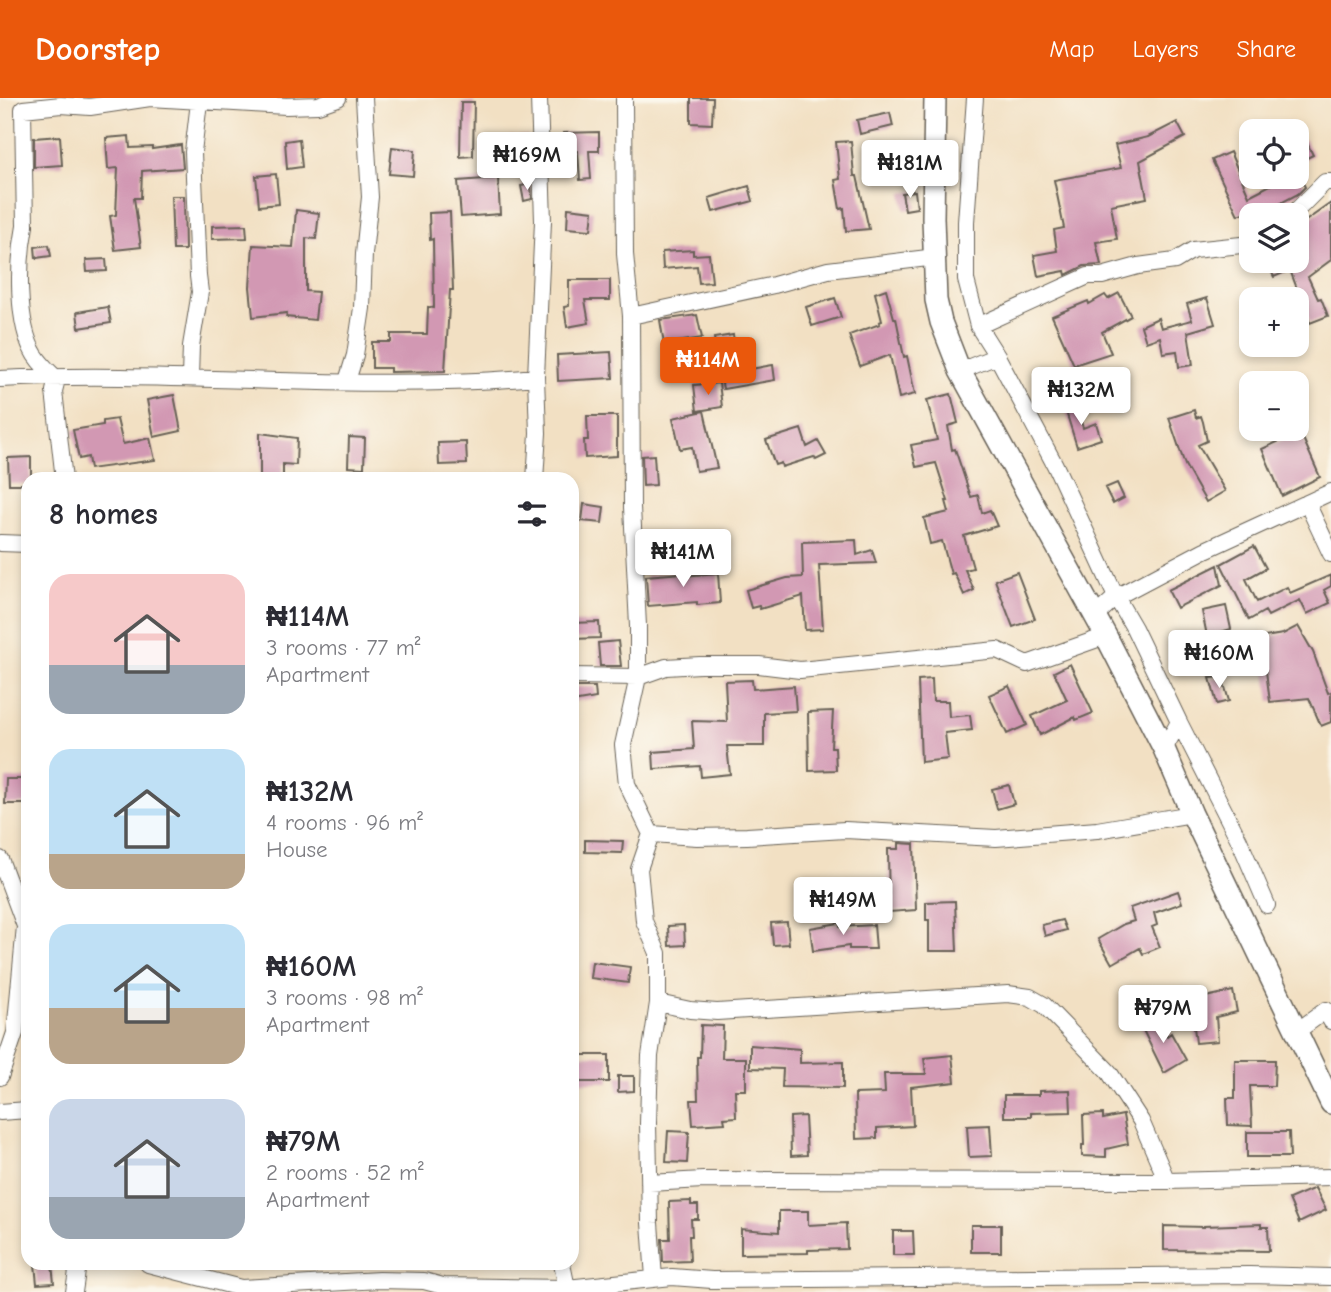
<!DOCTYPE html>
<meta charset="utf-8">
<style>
body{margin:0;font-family:"Comic Neue",sans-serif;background:#f7f7f7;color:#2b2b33;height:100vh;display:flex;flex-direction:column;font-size:26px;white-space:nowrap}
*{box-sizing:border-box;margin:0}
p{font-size:23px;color:#7c7c81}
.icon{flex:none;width:38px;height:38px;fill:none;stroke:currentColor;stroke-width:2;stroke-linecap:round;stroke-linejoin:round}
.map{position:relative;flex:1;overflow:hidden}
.details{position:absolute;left:21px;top:374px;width:558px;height:798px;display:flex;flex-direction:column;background:#fff;border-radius:21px;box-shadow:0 4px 10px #0003}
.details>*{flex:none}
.tools{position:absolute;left:1239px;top:21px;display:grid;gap:14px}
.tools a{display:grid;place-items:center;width:70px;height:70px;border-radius:14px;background:#fff;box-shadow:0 4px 10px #0003;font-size:35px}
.price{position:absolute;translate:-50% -60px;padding:0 16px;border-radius:7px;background:#fff;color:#222;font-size:23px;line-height:46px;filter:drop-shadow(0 2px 4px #0008)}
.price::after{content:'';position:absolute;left:50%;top:42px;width:21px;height:16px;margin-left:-10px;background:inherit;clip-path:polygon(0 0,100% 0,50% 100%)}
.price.on{background:#ea580c;color:#fff}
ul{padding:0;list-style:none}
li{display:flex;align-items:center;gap:21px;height:175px;padding:0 28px}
li span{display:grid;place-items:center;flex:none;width:196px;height:140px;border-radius:21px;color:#555}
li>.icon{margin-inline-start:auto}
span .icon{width:84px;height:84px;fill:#fffc;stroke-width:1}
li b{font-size:30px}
h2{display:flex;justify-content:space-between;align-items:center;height:84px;padding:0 28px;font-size:30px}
header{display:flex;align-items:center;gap:42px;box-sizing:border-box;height:98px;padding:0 35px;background:#ea580c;color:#fff}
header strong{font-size:33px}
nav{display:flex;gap:38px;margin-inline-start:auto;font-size:24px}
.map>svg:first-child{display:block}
.building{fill:#d298b3}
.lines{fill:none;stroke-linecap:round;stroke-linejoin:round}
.minor-casing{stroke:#676156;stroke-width:18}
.tertiary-casing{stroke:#676156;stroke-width:24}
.minor{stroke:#fff;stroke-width:16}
.tertiary{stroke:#fff;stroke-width:21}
</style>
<header>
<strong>Doorstep</strong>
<nav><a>Map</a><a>Layers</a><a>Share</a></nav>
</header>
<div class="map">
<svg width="1331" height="1194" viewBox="0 0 1331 1194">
<rect width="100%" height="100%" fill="#fbf7ec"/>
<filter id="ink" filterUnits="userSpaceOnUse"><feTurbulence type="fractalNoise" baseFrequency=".0143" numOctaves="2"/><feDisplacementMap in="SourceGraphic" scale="14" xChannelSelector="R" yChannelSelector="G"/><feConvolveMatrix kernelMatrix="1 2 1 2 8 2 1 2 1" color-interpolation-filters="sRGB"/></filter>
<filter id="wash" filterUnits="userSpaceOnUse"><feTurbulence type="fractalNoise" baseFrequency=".00686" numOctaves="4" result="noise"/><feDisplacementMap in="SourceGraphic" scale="28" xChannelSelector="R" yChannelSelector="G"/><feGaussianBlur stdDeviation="1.57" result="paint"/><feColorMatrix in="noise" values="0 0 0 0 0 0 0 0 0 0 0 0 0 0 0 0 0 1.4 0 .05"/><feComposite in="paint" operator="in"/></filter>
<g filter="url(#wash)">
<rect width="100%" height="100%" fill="#f2e0c3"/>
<g id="blocks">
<path class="building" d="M691 0H713L712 26 691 25Z
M461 4H474L473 58 460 59Z
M890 15 893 28 860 36 857 22Z
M1177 24 1185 39 1140 63 1147 100 1111 107 1117 141 1096 144 1101 167 1084 168 1066 177 1065 173 1038 178 1034 157 1057 153 1054 132 1064 130 1054 82 1121 70 1115 47 1148 39Z
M599 34V53H589L591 81 580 82 578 53 564 54 563 35Z
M60 38 62 67 34 69V40Z
M129 38 130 50 152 49V51L181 47 183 70 142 73 141 100H134L141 149 115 152 110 118 116 117 118 70 108 71 106 40Z
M510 38H527V51H510Z
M299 41 302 69 287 71 285 43Z
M1305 41 1313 57 1297 65V45Z
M851 43 854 78H857L869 131 846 133 844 110 840 111 835 82 840 81 836 44Z
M392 49 415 52 413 78 389 76Z
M1230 54 1249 98 1286 79H1300L1305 89 1298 96 1258 117H1246L1245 114 1238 117 1212 62Z
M276 76 279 106 259 108 256 78Z
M498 80 500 116 461 119 458 83Z
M531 86 532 101 524 103 521 88Z
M749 88 753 103 713 114 709 100Z
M915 93 917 110 905 112 902 95Z
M171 98H184L185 152H173Z
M1331 105V162L1308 179 1318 201 1321 200 1328 218 1310 225 1290 172 1274 179 1266 163H1297V129Z
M568 110 593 113 591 132 567 130Z
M296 112 319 115 316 141 306 140V193L318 194 315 222 286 219 287 215 253 219 250 189 253 147 293 149Z
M450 114 453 192H450L445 273 390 274V270H372V244H391V236H427L428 209 434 210 433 141 430 142 429 115Z
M246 127 247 140 212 141V128Z
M49 147 51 158 36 160 35 149Z
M693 152V157L709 156 712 184 699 185 697 168 663 171 662 154Z
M106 161 107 173 87 174 86 162Z
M569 182H610V202H585L589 225 567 229 564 209 569 208Z
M886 191 894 220H896L904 259 907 258 915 296 899 300 890 257 860 268 849 237 880 226 879 224 882 223 875 195Z
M1119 195 1131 218 1102 234 1111 255 1074 267 1052 218 1088 203 1089 206 1105 197 1108 201Z
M835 200 841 219 812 228 806 209Z
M1207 200 1215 226 1188 234 1193 267 1179 269 1177 253 1163 255 1160 239 1146 244 1141 228 1158 220 1161 230 1192 222 1187 206Z
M108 209 111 225 79 230 77 214Z
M697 217 702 240 664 246 660 222Z
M733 237 739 273 773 267 775 282 723 291 714 240Z
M611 254 613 280 558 283 557 257Z
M719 285 722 309 697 313 694 287Z
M951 296 958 325 948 328 952 352 955 351 971 399 978 397 982 415 990 412 997 428 964 438 973 470 965 472 974 492 964 497 954 475 951 476 942 443 930 446 924 420 949 414 946 403H948L936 365 916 369 911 347 937 342 927 302Z
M174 297 181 333 154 339 147 302Z
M1075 304 1083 330 1096 325 1101 341 1077 349 1064 307Z
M1194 312 1196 320 1201 318 1203 324 1207 343 1198 347 1225 393 1206 404 1185 367 1169 320Z
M704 313 717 370 696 373 692 349 680 351 673 320Z
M587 318H617V358L585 360 584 342H588Z
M117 321 123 346 150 340 155 362 90 371 88 359 79 361 73 332 103 327V323Z
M801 331 807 349 818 343 826 357 816 362 814 359 782 369 781 365 775 367 766 342Z
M1280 331H1296L1299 339 1302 338 1320 379 1282 398 1262 351 1284 341Z
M260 335 297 340 296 367 283 366V382H260Z
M349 339 365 340 364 370 348 369Z
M466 344 467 366 439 367 438 345Z
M654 357 656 387 643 388 642 358Z
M31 359V382H28V386H9L8 360Z
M1117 385 1124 400 1113 406 1105 390Z
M584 406 604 409 602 425 582 423Z
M856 442 857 457 872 452 876 465 819 467 823 531 805 532 803 498 760 511 759 508 751 510 746 492 787 480 803 479 802 444Z
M1254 448 1266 470 1246 481 1257 504 1287 489 1290 495 1331 477V488L1324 492 1330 505 1307 516 1300 502 1268 518 1265 513 1249 522 1221 466Z
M1218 467 1222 487 1177 510 1168 492Z
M1017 474 1035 521 1013 529 995 482Z
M682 475 683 478 718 475 720 505 697 507V504L648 508 646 478Z
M1226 508 1231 531 1207 538 1202 513Z
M599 524 600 540 572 541V525Z
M1298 528 1313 554 1328 595 1331 594V624L1321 628 1309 600 1270 604 1266 573 1257 574 1252 541 1283 536Z
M618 543 621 568H600L598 545Z
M1070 566 1093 615 1076 622 1075 619 1040 637 1032 618 1067 602 1054 574Z
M1222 579 1229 603 1217 606 1210 580Z
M932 581 933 603H948L949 619 970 617 972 632 945 635 948 661 921 664 918 582Z
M752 582 753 591 794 588 796 613 764 615V648H727L730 676 701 679 700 668 654 671 653 654 694 651 692 623 727 624 725 583Z
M1009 588 1027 627 1007 636 989 597Z
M572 589H595L596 600 572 604Z
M833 613 831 649H835L836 672 809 673 808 614Z
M6 681H28V706H5Z
M1009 687 1014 706 997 711 992 691Z
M585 742 623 743 622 755 585 754Z
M899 745 914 746 916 812 889 814 888 751H899Z
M1178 793 1182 805 1154 815 1157 827 1152 829 1160 849 1143 856 1140 850 1112 866 1098 841 1124 826 1134 823 1130 810Z
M955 803 957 853H929V822H926V804Z
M1062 822 1066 832 1045 838 1042 827Z
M787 824 789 846 773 847 771 825Z
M839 825 840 829 874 827 876 851H849V848L813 853 810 830Z
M684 827 685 847 669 848 668 828Z
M592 864 630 869 628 885 590 880Z
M1233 893 1237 914 1216 919 1218 943 1196 945 1194 929 1197 928 1192 902Z
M1156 918 1167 938 1171 935 1186 962 1164 975 1140 926Z
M701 927 723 928 722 960H746V992H735L736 1019 724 1020 725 1025 693 1027 691 1002H698L697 959H700Z
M750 947 800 951V965L843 964V990L782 989 783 971 750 970Z
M576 957H609V984H576Z
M952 957 955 984 911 989 913 1028 877 1030V1040L856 1041 855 996 885 995 884 976H926L924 960Z
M1235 962H1275L1274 988H1250L1252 1028 1228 1027 1227 1000H1235Z
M618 978H634V993L618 994Z
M1070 992 1071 1014 1031 1015V1019H1004V997H1039V993Z
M1103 1016V1021L1123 1017 1128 1046 1106 1051V1059L1082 1058V1047H1084L1083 1017Z
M805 1018 807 1057 791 1058 790 1019Z
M990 1027 992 1058 969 1059 967 1028Z
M668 1033 689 1034 687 1065 666 1064Z
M1247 1034H1289L1290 1059H1247Z
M1315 1090 1326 1112 1299 1125 1289 1101Z
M691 1103V1107H698V1121H691L692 1138H689L690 1163 663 1164 662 1141H670L669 1104Z
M779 1113H808V1127L846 1125 847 1151 808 1152V1155L741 1156V1131L779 1134Z
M1261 1126V1129H1268L1269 1153 1164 1152V1128L1204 1129V1128Z
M971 1127H1001V1154H971Z
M893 1133H913L914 1157H893Z
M35 1166H52L54 1185 37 1186Z"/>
</g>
</g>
<g filter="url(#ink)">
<use href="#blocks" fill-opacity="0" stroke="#676156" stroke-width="2"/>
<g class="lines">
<g class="minor-casing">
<path id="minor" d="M624 0 625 156 631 218 632 409 638 528V579L623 647 627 686 651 736 639 771 644 823 658 855V905L650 958 648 1025 650 1125 654 1180
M975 0 966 124V182L978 228
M1292 117 1325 84H1331
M631 218 774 187 828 172 936 159
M997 258 978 228 1088 178H1102L1138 168 1175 163 1193 152 1251 146
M960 273 997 258 1055 367 1116 499 1134 530 1179 624 1164 651
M190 279 191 248 200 194 198 178 193 54 199 4
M0 281C179 272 358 295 536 279
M347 283 355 257 362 210 364 156 370 99 364 0
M64 382 54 293 57 281C49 274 41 266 35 257 16 226 18 163 25 128L23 11 61 7 90 9 150 0 286 8 318 7 338 0
M535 382 538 335 536 279 543 123 539 0
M1307 405 1331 456
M0 445 28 446
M1094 519 1116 499 1203 453 1331 394
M572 578 638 579 666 569 700 567H759L800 572 997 552 1027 566 1106 538
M1179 624 1239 742 1267 807
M651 736 697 739 747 738 845 732 996 740 1097 732 1192 716
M0 761 25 828 15 935 0 979
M658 905 690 912 717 914 1008 896 1030 899 1044 907 1109 974 1141 1023 1167 1083
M1296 934 1326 912 1331 923
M0 1014 28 1012
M649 1085 703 1082 1167 1083 1331 1079
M148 1166 241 1190 379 1182 424 1183 443 1188 567 1190 672 1179 712 1182 1249 1177 1331 1179
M562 1166 567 1190
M74 1194 78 1166"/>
</g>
<g class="tertiary-casing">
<path id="tertiary" d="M935 0 933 120 936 202 941 224 960 273 1106 538 1164 651 1192 716 1331 1005"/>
</g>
<use href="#minor" class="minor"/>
<use href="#tertiary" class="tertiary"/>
</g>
</g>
</svg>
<div class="tools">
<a><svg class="icon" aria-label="locate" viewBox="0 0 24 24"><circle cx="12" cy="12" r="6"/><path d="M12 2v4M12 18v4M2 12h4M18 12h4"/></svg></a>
<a><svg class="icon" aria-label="layers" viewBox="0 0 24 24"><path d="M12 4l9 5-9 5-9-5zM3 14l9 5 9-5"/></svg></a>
<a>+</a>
<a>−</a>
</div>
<b class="price" style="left:527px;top:94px">₦169M</b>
<b class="price" style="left:910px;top:102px">₦181M</b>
<b class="price on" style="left:708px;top:299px">₦114M</b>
<b class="price" style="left:1081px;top:329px">₦132M</b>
<b class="price" style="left:683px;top:491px">₦141M</b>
<b class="price" style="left:1219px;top:592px">₦160M</b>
<b class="price" style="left:843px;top:839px">₦149M</b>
<b class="price" style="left:1163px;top:947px">₦79M</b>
<section class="details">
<h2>8 homes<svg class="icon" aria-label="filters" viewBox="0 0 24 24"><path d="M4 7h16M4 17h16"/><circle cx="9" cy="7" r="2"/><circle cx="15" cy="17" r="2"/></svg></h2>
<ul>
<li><span style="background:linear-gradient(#f6c9c9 65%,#9aa5b1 0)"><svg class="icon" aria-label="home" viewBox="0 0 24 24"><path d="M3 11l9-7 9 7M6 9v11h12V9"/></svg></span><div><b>₦114M</b><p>3 rooms · 77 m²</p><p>Apartment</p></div></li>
<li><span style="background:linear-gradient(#bfe0f5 75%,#b9a48a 0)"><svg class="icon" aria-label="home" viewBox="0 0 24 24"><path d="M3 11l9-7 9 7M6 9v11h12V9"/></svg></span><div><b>₦132M</b><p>4 rooms · 96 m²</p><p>House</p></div></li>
<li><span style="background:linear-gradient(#bfe0f5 60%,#b9a48a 0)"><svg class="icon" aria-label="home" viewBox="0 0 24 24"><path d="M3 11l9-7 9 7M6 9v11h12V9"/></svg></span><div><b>₦160M</b><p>3 rooms · 98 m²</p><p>Apartment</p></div></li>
<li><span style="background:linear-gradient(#c9d6e8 70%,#9aa5b1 0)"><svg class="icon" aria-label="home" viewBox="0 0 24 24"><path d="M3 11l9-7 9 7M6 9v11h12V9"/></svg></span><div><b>₦79M</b><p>2 rooms · 52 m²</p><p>Apartment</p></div></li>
</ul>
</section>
</div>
